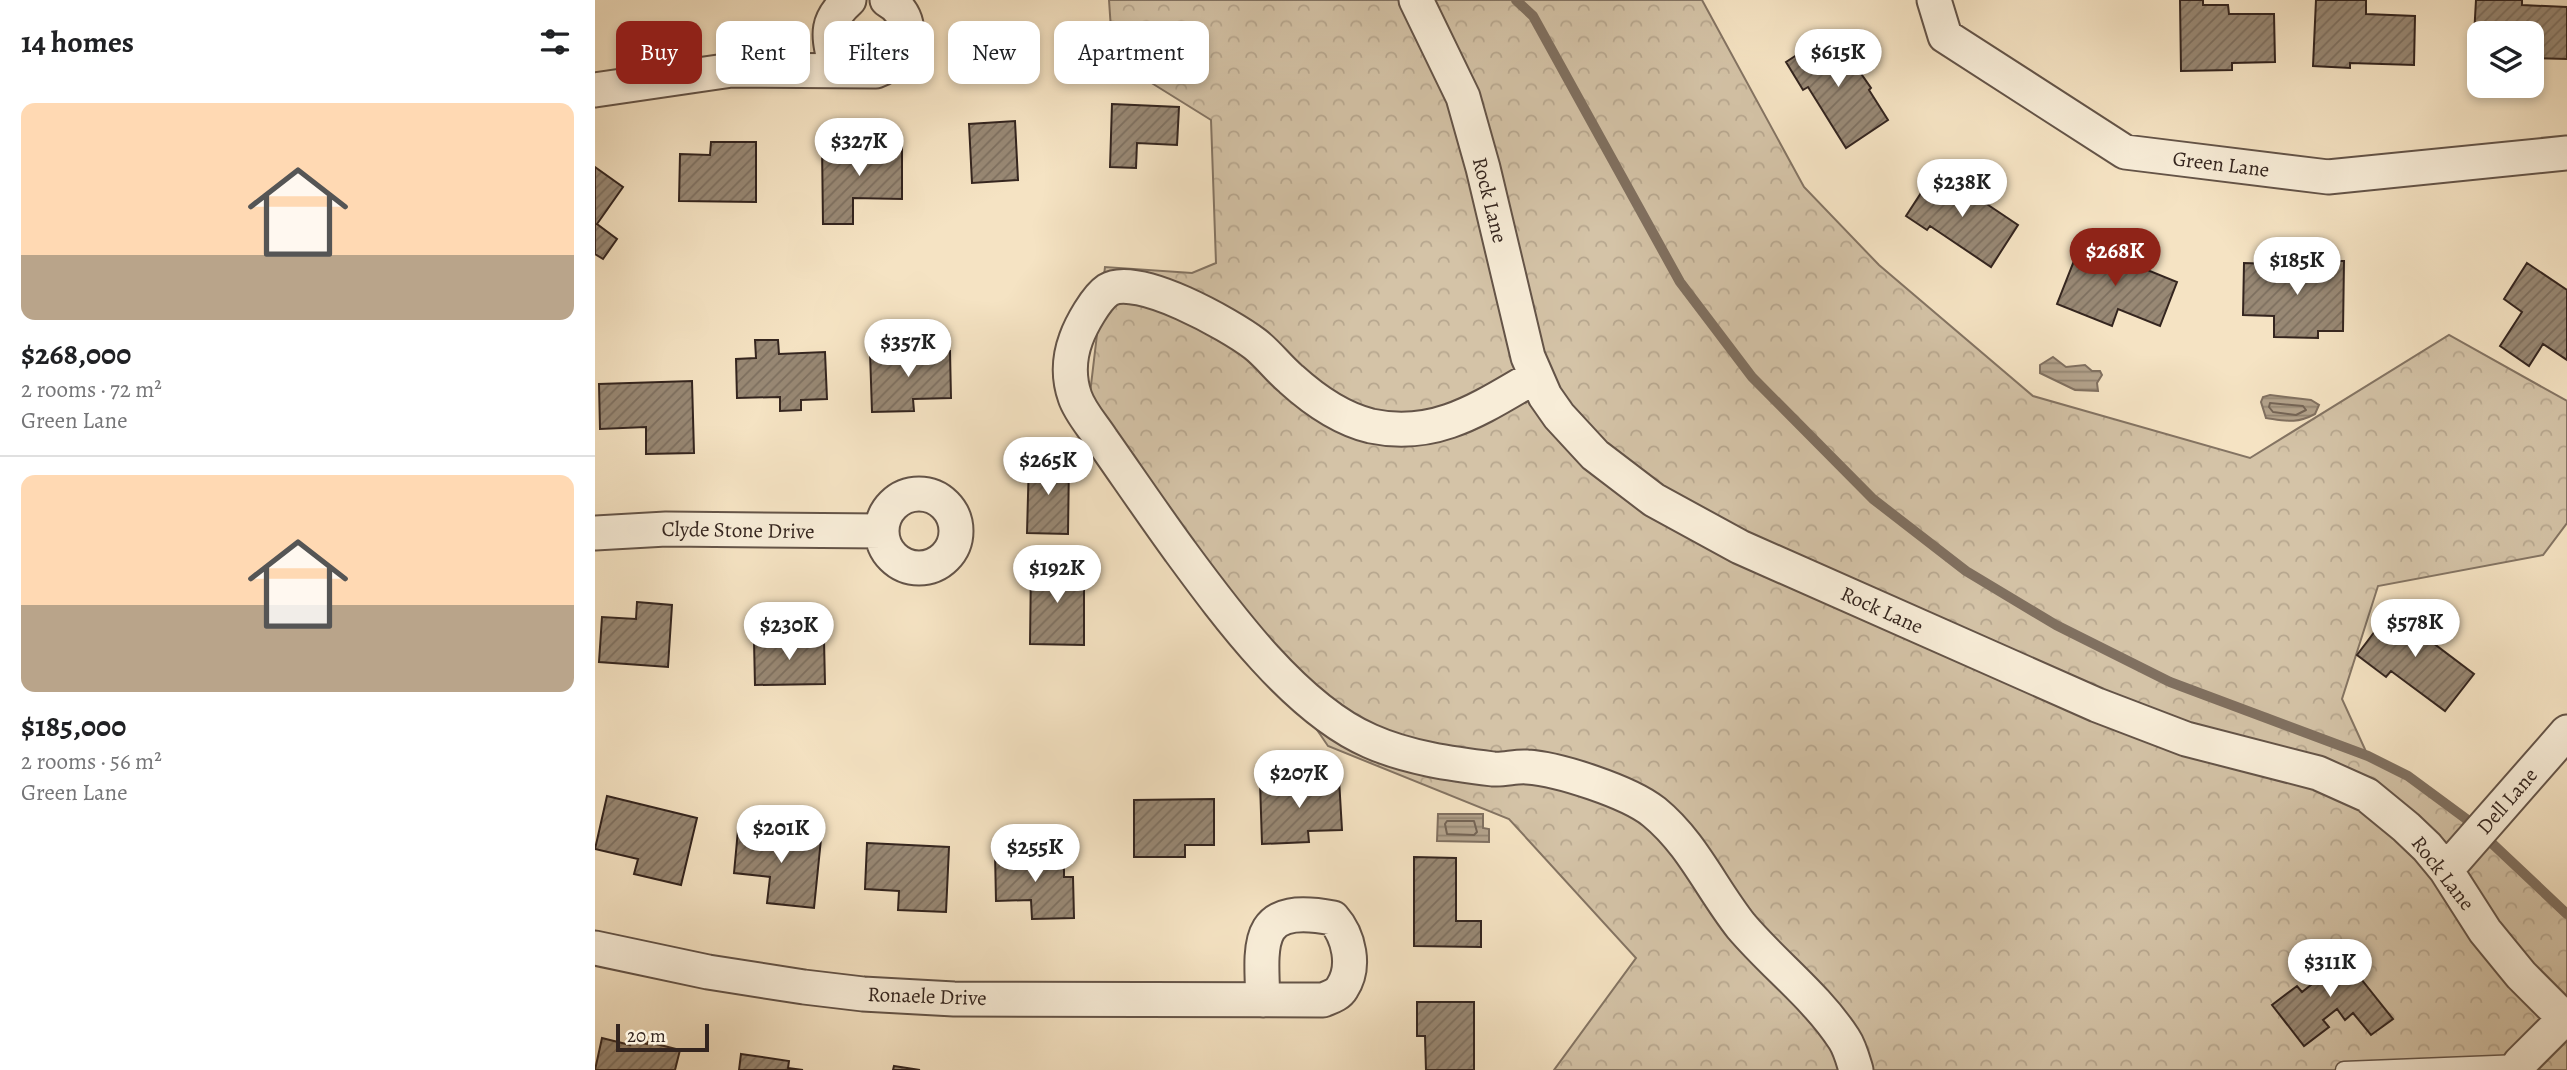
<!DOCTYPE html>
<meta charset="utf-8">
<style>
body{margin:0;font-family:Alegreya,serif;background:#f2f2f2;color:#202124;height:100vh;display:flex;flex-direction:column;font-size:26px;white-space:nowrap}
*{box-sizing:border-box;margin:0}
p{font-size:23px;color:#757577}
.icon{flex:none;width:38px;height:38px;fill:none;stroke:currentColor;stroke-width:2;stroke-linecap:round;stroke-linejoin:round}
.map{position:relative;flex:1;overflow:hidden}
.sheet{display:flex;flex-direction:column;background:#fff;width:595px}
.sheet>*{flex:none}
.hud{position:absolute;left:21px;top:21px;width:665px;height:63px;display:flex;gap:14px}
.controls{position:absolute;left:1872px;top:21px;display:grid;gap:14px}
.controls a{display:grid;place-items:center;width:77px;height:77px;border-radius:14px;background:#fff;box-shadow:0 4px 10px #0003;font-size:35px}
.scale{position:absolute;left:21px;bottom:18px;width:93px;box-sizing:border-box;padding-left:7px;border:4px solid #34251f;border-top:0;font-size:19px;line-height:24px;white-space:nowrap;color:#34251f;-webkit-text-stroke:5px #f8edd8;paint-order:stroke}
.price{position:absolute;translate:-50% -60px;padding:0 16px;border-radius:24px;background:#fff;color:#222;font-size:23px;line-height:46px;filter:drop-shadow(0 2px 4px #0008)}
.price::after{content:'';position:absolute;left:50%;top:42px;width:21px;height:16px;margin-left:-10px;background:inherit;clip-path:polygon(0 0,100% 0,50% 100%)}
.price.active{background:#8f2418;color:#fff}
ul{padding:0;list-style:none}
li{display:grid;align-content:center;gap:14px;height:371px;padding:0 21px}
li+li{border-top:2px solid #e0e0e0}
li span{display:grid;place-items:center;height:217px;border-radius:14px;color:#555}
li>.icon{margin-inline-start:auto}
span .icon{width:126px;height:126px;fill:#fffc;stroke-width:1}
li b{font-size:30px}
h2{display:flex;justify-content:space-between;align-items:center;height:84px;padding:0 21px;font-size:30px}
.chip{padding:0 24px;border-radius:14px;background:#fff;box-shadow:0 4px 10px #0003;font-size:24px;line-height:63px}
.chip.active{background:#8f2418;color:#fff}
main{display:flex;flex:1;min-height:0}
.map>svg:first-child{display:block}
.forest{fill:url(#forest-crowns);stroke:#847463;stroke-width:2}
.water{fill:url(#water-rules);stroke:#807060;stroke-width:2}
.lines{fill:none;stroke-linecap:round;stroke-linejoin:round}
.shore{stroke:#746455;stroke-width:2}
.stream{stroke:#807060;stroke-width:10}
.building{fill:url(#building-hatch);stroke:#34251f;stroke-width:2}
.lane-casing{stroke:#645448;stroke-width:19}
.street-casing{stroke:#645448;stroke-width:37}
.lane{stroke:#f8edd8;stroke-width:16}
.street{stroke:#f8edd8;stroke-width:33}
.labels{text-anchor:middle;stroke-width:7;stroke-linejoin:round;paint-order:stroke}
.street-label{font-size:21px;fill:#34251f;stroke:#f8edd8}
</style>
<main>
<section class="sheet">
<h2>14 homes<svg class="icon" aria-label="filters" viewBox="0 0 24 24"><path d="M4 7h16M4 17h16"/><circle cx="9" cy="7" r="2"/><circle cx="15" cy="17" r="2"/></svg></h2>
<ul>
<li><span style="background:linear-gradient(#ffd9b3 70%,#b9a48a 0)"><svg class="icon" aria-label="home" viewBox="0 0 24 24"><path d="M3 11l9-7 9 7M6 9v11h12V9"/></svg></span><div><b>$268,000</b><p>2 rooms · 72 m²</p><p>Green Lane</p></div></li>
<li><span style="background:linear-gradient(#ffd9b3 60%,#b9a48a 0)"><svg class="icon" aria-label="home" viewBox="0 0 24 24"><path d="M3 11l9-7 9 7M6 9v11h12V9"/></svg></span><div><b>$185,000</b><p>2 rooms · 56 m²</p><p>Green Lane</p></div></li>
</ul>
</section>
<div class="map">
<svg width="1972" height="1070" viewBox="0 0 1972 1070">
<defs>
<pattern id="forest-crowns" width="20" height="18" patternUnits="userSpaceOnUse" patternTransform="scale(1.75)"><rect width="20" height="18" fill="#d4c3a7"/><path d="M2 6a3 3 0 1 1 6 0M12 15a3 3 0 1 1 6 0" fill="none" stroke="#b7a78f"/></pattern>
<pattern id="water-rules" width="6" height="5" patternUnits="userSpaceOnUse" patternTransform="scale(1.75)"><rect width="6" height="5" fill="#b3a28b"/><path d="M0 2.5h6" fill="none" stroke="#928471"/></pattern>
<pattern id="building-hatch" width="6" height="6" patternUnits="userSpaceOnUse" patternTransform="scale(1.75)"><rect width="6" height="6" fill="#988874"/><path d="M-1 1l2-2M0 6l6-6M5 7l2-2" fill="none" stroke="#7d6f5f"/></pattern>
</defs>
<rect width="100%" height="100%" fill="#f5e3c3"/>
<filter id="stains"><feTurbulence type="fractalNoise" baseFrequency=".00286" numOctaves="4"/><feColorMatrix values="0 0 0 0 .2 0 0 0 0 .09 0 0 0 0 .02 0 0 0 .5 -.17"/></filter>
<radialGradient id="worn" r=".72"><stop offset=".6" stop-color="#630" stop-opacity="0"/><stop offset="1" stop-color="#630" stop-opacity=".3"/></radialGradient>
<path class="forest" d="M514 0H1107L1209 187 1284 265 1438 396 1655 458 1854 335 1972 401V523L1948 555 1783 586 1747 699 1773 756 1813 776 1870 818 1972 914V1070H959L1041 958 914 819 733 746 648 621 494 402 510 267 597 273 621 263 616 120 518 59Z"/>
<path class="water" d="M1458 357 1471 367 1490 365 1497 371H1505L1507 375 1502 383 1503 391 1480 390 1445 373V365Z
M1675 395 1716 400 1724 405 1720 414C1701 424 1692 421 1671 418L1666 402 1668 397Z
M843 814H888V828L894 829V842L842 841Z"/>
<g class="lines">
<path class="shore" d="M1675 403 1708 406 1711 410 1701 415 1678 412 1674 407Z
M852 821H879L882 832 879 835 852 834 850 824Z"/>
<path class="stream" d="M921 0 938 16 1085 282 1157 377 1278 499 1371 571 1461 625 1575 682 1773 756 1813 776 1870 818 1972 914"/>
</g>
<path class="building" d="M1585 0H1608V5H1633L1634 14H1679L1680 62 1637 63V70L1586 71Z
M1721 0H1771V14L1820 16 1819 65 1755 63V68L1718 66Z
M1881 0H1927V5L1972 7V59L1937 58V33H1885V55L1878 54Z
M1237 32 1276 88 1274 90 1293 120 1251 148 1213 87 1208 90 1191 62Z
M517 104 584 107 582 145 542 143 541 168 515 167Z
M420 121 423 180 377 183 374 124Z
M116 142H161V202L84 201 85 154 115 155Z
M227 145H307V199L258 198V224H228Z
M0 167 28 187 2 224 22 239 8 259 0 254Z
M1341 170 1423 225 1396 267 1335 226 1332 230 1311 216Z
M1486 243 1582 282 1565 326 1523 309 1517 326 1462 304Z
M1713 261H1749L1748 331H1723V338L1679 337V316L1648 315 1649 263 1713 265Z
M1932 263 1972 290V360L1948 344 1934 366 1905 346 1927 312 1909 299Z
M160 340H183L184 354 230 352 232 399 206 400V410L185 411V397L142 398 141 359 161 358Z
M355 351 356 398 318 399 319 411 277 412 275 352Z
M97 381 99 453 51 454V427L5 429 4 384Z
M434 459 474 460 473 534 432 533Z
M436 565H489V645L435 644Z
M42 602 77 605 73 667 4 662 7 617 41 619Z
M1802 602 1824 619 1817 627 1879 674 1850 711 1796 671 1791 677 1762 655Z
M229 640 230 684 160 685 159 641Z
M744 779 747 830 713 831 714 842 667 844 665 782Z
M12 796 102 818 86 885 39 874 43 859 0 849Z
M619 799V845H590V857H539V800Z
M143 830 226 839 219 908 172 903 175 877 139 873Z
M272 843 354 847 351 912 303 910 304 891 270 889Z
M449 852V865H469V877H478L479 918 437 919 436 900 401 901 400 853Z
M819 857 861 858V921H886V947L819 946Z
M1739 945 1798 1019 1776 1035 1758 1013 1750 1020 1742 1009 1728 1020 1734 1027 1709 1046 1677 1005 1702 986 1707 992 1717 984 1706 971Z
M822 1002H879V1070H831L830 1036H822Z
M7 1038 35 1045 36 1040 52 1044 53 1042 85 1050 80 1070H0Z
M146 1054 194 1061 193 1068 208 1070H144Z
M299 1066 325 1070H298Z"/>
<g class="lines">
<g class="lane-casing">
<path id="lane" d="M1749 1070 1925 1063"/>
</g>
<g class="street-casing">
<path id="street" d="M821 0 868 97 888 168 933 357 950 396 964 416 1000 455 1059 500 1145 547 1502 705 1591 739 1723 773 1772 795 1811 827 1832 847 1851 870 1890 931 1926 975 1972 1021
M1339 0 1350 36 1530 152 1733 177 1972 153
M241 70C235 38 227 24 254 0
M0 90 137 70 281 71C313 60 325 18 292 0
M941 376C887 407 842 440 776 426 747 419 718 399 696 379 683 368 673 354 660 344 635 325 542 272 513 290 501 298 486 325 481 339 474 358 473 377 480 397 485 412 498 426 507 440 533 477 558 514 585 551 632 615 701 709 775 741 813 758 857 764 898 769 909 770 921 766 932 767 964 769 1034 792 1059 812 1097 843 1116 888 1146 926 1179 965 1221 996 1249 1039 1255 1048 1258 1060 1261 1070
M287 531a37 37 0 1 1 74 0a37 37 0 1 1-74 0Z
M0 533 71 529 287 531
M1851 870 1972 732
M0 948 113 972 209 987 268 994 359 999 728 1000C735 997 743 995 747 988 761 967 754 936 738 918 662 904 665 937 668 1000
M1921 1070 1925 1063 1969 1019"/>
</g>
<use href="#lane" class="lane"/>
<use href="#street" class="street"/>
</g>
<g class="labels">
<g class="street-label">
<text transform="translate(1626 164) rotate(7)" y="7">Green Lane</text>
<text transform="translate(895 200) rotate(76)" y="7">Rock Lane</text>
<text transform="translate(143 530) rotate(1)" y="7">Clyde Stone Drive</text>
<text transform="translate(1287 610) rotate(24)" y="7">Rock Lane</text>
<text transform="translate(1912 801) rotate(-49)" y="7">Dell Lane</text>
<text transform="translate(1848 873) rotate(52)" y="7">Rock Lane</text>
<text transform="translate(332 996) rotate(2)" y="7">Ronaele Drive</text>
</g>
</g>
<rect width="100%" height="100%" filter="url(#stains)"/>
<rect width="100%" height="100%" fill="url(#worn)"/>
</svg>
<div class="controls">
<a><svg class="icon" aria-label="layers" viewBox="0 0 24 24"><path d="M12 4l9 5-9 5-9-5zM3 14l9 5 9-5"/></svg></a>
</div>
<div class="scale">20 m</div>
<b class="price" style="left:1243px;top:89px">$615K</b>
<b class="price" style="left:264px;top:178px">$327K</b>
<b class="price" style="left:1367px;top:219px">$238K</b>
<b class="price active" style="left:1520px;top:288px">$268K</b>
<b class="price" style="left:1702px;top:297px">$185K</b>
<b class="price" style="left:313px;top:379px">$357K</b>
<b class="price" style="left:453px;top:497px">$265K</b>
<b class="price" style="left:462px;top:605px">$192K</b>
<b class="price" style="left:1820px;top:659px">$578K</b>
<b class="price" style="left:194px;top:662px">$230K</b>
<b class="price" style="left:704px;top:810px">$207K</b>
<b class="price" style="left:186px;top:865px">$201K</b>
<b class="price" style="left:440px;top:884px">$255K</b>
<b class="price" style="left:1735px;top:999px">$311K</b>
<div class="hud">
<a class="chip active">Buy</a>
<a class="chip">Rent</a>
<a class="chip">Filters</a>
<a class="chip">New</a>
<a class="chip">Apartment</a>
</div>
</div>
</main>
